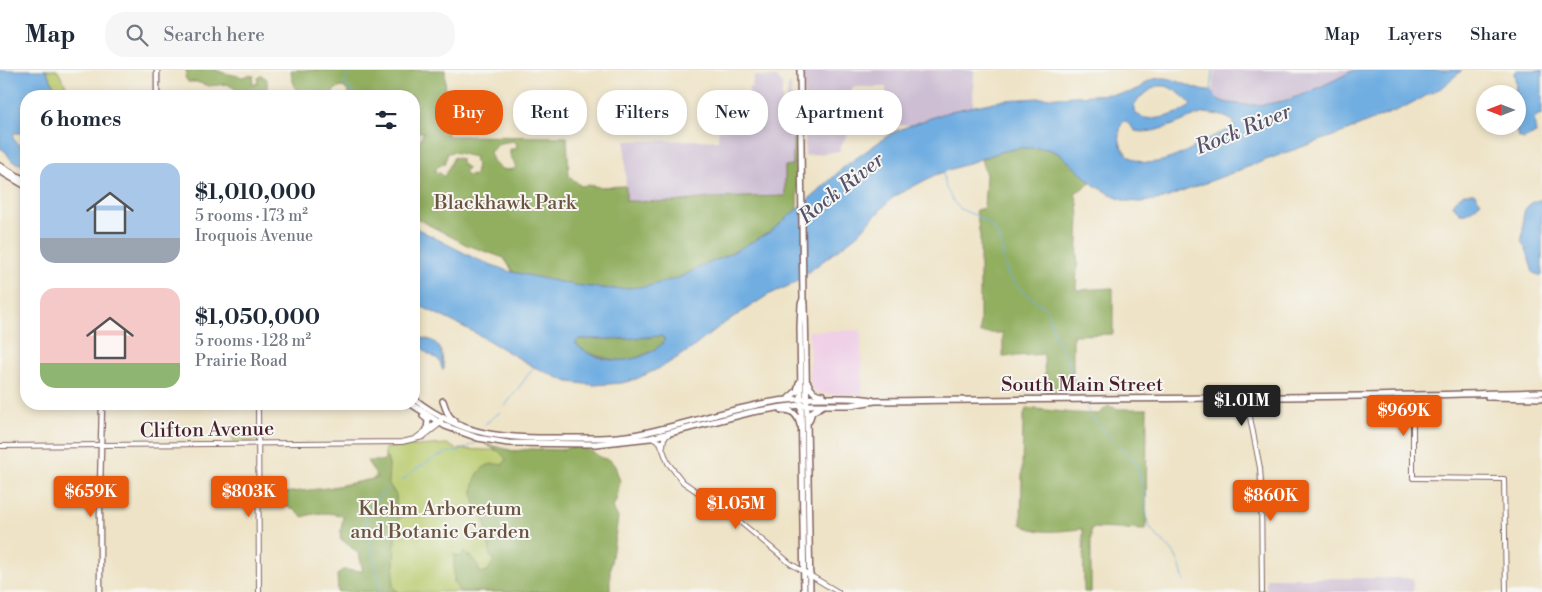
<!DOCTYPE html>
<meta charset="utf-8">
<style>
body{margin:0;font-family:"Libre Bodoni",serif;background:#f6f6f7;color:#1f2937;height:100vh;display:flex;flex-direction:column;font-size:19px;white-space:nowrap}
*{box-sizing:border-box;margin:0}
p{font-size:16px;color:#747a83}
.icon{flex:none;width:28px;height:28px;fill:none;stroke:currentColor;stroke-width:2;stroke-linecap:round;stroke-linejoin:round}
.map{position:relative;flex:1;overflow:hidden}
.side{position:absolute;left:20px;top:20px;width:400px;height:320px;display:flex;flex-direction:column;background:#fff;border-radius:20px;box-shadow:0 2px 8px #0003}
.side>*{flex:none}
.guide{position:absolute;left:435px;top:20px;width:475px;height:45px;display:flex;gap:10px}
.needle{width:32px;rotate:270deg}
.tools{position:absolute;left:1476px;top:15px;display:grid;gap:10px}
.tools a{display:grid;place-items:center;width:50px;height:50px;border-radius:50%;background:#fff;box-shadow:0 2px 8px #0003;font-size:25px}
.price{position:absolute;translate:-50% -42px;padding:0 11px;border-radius:5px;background:#ea580c;color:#fff;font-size:16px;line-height:32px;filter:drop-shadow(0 1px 2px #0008)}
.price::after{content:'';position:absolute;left:50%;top:30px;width:15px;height:11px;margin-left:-8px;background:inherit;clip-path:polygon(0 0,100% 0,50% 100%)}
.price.current{background:#222;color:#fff}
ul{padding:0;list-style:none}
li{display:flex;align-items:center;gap:15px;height:125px;padding:0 20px}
li span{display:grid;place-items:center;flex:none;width:140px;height:100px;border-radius:15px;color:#555}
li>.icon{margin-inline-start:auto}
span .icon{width:60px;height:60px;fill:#fffc;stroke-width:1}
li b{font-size:21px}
h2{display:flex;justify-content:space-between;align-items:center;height:60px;padding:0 20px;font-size:21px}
.pill{padding:0 18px;border-radius:20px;background:#fff;box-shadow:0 2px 8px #0003;font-size:18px;line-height:45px}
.pill.current{background:#ea580c;color:#fff}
header{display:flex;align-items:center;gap:30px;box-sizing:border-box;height:70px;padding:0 25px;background:#fff;border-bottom:1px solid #e0e1e3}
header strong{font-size:24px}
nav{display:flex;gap:28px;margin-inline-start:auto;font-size:18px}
.search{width:350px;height:45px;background:#f6f6f7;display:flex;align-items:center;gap:12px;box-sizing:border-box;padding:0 18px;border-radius:20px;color:#747a83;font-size:19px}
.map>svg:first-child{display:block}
.built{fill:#efd0e7}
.industrial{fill:#cdbed3}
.green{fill:#b9cb6e;stroke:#82754c}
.forest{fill:#92af61;stroke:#6e6746;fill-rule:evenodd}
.water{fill:#6fade1;stroke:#5c6686;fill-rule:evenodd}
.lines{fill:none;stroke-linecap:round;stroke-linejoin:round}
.stream{stroke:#6fade1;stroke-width:1}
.tertiary-casing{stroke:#836461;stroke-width:6}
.secondary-casing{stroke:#836461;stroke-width:7}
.primary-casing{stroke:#836461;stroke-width:8}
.tertiary{stroke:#fff;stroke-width:4}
.secondary{stroke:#fff;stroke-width:4.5}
.primary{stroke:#fff;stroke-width:5}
.labels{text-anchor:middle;stroke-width:4;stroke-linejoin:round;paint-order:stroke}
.park-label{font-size:20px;fill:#6b533f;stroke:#f6f6f2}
.street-label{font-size:20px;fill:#4a1f2b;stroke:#f6f6f2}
.water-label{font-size:21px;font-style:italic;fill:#57516b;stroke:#f6f6f2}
</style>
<header>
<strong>Map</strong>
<div class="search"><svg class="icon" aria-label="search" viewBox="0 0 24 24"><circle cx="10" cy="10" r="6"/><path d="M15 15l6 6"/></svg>Search here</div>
<nav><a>Map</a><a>Layers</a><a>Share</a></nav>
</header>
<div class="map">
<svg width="1542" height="522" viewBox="0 0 1542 522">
<rect width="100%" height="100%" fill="#f6f6f2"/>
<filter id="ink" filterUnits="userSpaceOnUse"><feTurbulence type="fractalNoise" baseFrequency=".02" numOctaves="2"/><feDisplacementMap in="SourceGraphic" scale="10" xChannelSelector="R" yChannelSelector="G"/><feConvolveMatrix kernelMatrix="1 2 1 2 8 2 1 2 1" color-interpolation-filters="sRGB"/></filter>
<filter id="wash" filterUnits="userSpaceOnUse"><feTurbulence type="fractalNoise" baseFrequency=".0096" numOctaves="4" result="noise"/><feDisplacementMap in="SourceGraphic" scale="20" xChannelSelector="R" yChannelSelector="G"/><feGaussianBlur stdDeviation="1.12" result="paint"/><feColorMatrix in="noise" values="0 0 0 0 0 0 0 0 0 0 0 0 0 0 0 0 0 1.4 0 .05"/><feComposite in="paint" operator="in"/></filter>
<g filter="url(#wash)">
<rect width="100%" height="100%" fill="#eee3c6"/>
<path class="built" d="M861 260 862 324H823L816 322 811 316 810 309 809 261Z"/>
<path class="industrial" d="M804 0H974L973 36 951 41 911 55H878L877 36H886V17H852L853 52 839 81 805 86Z
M1215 0H1354L1315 20 1275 32 1253 36 1226 33 1216 29 1212 23Z
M754 6 777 7 782 14V37H786L788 17 789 14H791L793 95 785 96V126L710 128 673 132 626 131 625 71 718 70 719 56H742L743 38H749V17H752Z
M1266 508H1413V522H1266Z"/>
<path class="green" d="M46 0H57L68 19 75 26H63L54 16Z
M233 357H256V370L254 371 233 372Z
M447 374 456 379 548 382 600 522H373L366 417 375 408 376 397 385 396V378Z"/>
<path class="forest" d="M185 0H216L224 3 243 7 249 5 254 6 252 14H257L258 8 261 5 267 9V20L288 26H241L234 18 227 14 209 16 196 12H188L185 7 187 1Z
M291 0H445L447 66 567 67 569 106 581 116 587 115 600 117 626 116V131L673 132 710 128 785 126V96L793 95V68L798 69 797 139C788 147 780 155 771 162 752 175 730 184 709 193 693 200 678 210 660 214 612 226 561 213 513 202L504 188 467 175 414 147V68L415 75H417L424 62H417L414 65V26H348L349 22 343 17 335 19 331 26H307L305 25V26H290L297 21 292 9ZM513 71 517 74 516 79H510V85L516 97 514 99C500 102 494 96 490 82L500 73ZM453 82 475 87 474 91 477 94 475 105 467 106 464 102 468 98 461 93V89L454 87 444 107 439 102 435 103C435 97 439 96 444 94L448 83Z
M1019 78C1028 78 1038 77 1047 79 1065 83 1078 100 1091 113L1075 123 1078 134 1079 147 1076 220 1113 218V264L1073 265V322L1045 321 1044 284 1003 287V263H980V166L976 140 984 138 986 105 981 89 1000 82Z
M661 266 664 268V272C659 277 655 280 648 283 626 293 617 292 595 285 587 283 579 279 576 272L579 269H623Z
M1108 336 1119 339H1147L1146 460 1093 458 1091 460V522H1084L1083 459C1063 460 1039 466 1021 454L1023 350 1026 338 1074 343 1099 344Z
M485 374 514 381 531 379 560 380 571 377 586 378 602 388 610 390 615 396 620 411 617 428 613 437 618 448 610 499V522H460L454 513V490L455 486 453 484 462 487 463 481 468 486H471L478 496 480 503 488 501 494 490 490 486C490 479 486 452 483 447 481 443 477 441 476 437 468 417 477 388 503 395L506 389 500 382Z
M387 388 389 395 388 413 396 425 397 438 405 444 396 452 393 517 399 522H338L337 505 342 500 363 501 359 484 340 468 343 446C329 442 317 442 303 447L293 439 283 435V423L327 418 378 408 367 391H381Z"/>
<path class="water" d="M0 0H46L54 16 63 26H26V68L22 63H14L13 68 16 72 26 80V96L12 91 5 81 0 78Z
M1354 0H1462L1443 17 1400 39 1368 52 1347 61 1282 84 1163 129 1140 132 1126 131 1115 127 1094 115 1060 84 1048 79 1039 78H1019L1000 82 935 105 897 125 890 130 857 165 793 214 768 225 720 256 691 279 662 297 636 309 622 313 594 315 568 312 534 297 472 261 414 233V157L476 189 508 201 574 215 600 218 618 219 649 216 681 207 702 196 726 186 770 162 816 123 844 97 890 64 911 55 951 41 1004 30 1128 23C1132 21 1136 20 1140 18 1143 16 1146 12 1149 11 1171 0 1190 22 1211 21 1218 32 1225 33 1237 34 1279 40 1319 18 1354 0ZM1156 16C1157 16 1164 16 1165 16 1172 17 1188 29 1191 35 1182 44 1151 53 1140 46 1137 45 1136 43 1134 41V35L1139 28ZM1204 43C1214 44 1225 45 1234 52V56C1228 62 1222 62 1214 66 1191 79 1142 112 1122 77 1118 70 1119 58 1123 51H1126L1135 61C1155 66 1185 49 1204 43ZM661 266 664 268V272C641 295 600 297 576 274V272L579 269H623Z
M1516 0H1542V44L1538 45 1534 50 1536 63 1524 69 1518 67 1515 56H1518V24H1515L1516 13 1514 3Z
M1464 123H1474L1481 132C1475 137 1468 145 1460 143L1453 136C1455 129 1459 127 1464 123Z
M1542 129V206L1533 203 1527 181 1521 171C1528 153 1513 137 1542 129Z
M423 268C443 272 441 282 444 299L443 300C441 297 441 294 440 292 436 284 425 289 419 270Z"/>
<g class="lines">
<path class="stream" d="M350 0 344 15 353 21 352 26
M1211 21 1213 0
M943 101 946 118 953 131 960 139 979 147 991 155 999 167 1002 180 1005 196 1009 207 1022 221 1046 238 1049 245 1054 266 1065 283 1073 308 1083 323
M505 336 534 297
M1085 336 1093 349 1125 382 1135 392 1138 399 1145 427 1148 453C1153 466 1164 471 1172 481 1179 489 1181 500 1184 511
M484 355 500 342
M402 411 412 402 434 388 449 382 460 381 479 371
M380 522 376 495 366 462V447L379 426 390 418"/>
</g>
</g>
<g filter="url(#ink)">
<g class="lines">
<g class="tertiary-casing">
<path id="tertiary" d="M1413 325V408L1504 409 1506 522
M1246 327 1260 398 1261 413 1262 522
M258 334 259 522
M416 368 438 351
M654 368 660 372 668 393 683 412 734 447 791 494 838 522
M0 376 402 372 423 367 441 353V347
M663 376 664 368 669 364"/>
</g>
<g class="secondary-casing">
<path id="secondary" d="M157 26V0
M100 522V419L102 334"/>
</g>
<g class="primary-casing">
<path id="primary" d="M800 0 803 229 801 234 800 257 804 522
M0 96 26 111
M0 101 26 116
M803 230 805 234 810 522
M808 313C811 321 815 325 823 325
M1488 327 1542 328
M789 328 797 321 799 313
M414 329C466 369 505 368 568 368 593 368 619 369 644 363 685 354 725 341 766 333 787 329 808 328 830 328 844 328 858 327 872 330
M443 331C446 339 447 346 455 351
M411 334 445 356 478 368 508 373 596 374 650 368 752 342 783 337 801 335H850L875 331C1097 328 1320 329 1542 322
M782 340C792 339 798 345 800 355
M423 346 428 350 427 360
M1413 349 1422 333 1433 325
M809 351 812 342 822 336"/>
</g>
<use href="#tertiary" class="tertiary"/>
<use href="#secondary" class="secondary"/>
<use href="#primary" class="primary"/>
</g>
</g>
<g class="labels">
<g class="park-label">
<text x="505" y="139">Blackhawk Park</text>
<text x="440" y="445">Klehm Arboretum<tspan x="440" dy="23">and Botanic Garden</tspan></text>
</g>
<g class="street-label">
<text x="1082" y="321">South Main Street</text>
<text transform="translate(207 359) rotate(-1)" y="7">Clifton Avenue</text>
</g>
<g class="water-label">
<text transform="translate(1243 59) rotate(-22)" y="7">Rock River</text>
<text transform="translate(841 118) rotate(-38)" y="7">Rock River</text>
</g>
</g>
</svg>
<div class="tools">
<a><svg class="needle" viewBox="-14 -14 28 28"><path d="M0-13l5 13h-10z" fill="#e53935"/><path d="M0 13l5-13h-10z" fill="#747a83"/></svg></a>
</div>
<b class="price current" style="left:1242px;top:357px">$1.01M</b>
<b class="price" style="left:1404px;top:367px">$969K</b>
<b class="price" style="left:91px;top:448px">$659K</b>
<b class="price" style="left:249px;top:448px">$803K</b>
<b class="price" style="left:1271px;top:452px">$860K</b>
<b class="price" style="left:736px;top:460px">$1.05M</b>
<div class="guide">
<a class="pill current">Buy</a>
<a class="pill">Rent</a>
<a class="pill">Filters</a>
<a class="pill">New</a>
<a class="pill">Apartment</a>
</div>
<section class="side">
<h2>6 homes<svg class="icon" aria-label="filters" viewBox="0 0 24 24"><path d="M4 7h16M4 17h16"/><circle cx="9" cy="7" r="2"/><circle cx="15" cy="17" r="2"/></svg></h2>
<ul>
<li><span style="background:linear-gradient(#a9c7e8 75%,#9aa5b1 0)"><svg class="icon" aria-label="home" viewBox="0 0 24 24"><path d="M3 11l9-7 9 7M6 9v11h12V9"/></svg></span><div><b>$1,010,000</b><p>5 rooms · 173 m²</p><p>Iroquois Avenue</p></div></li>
<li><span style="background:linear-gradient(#f6c9c9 75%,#8fb573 0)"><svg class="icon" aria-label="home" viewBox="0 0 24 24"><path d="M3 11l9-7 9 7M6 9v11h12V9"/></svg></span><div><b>$1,050,000</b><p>5 rooms · 128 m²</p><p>Prairie Road</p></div></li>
</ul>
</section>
</div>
